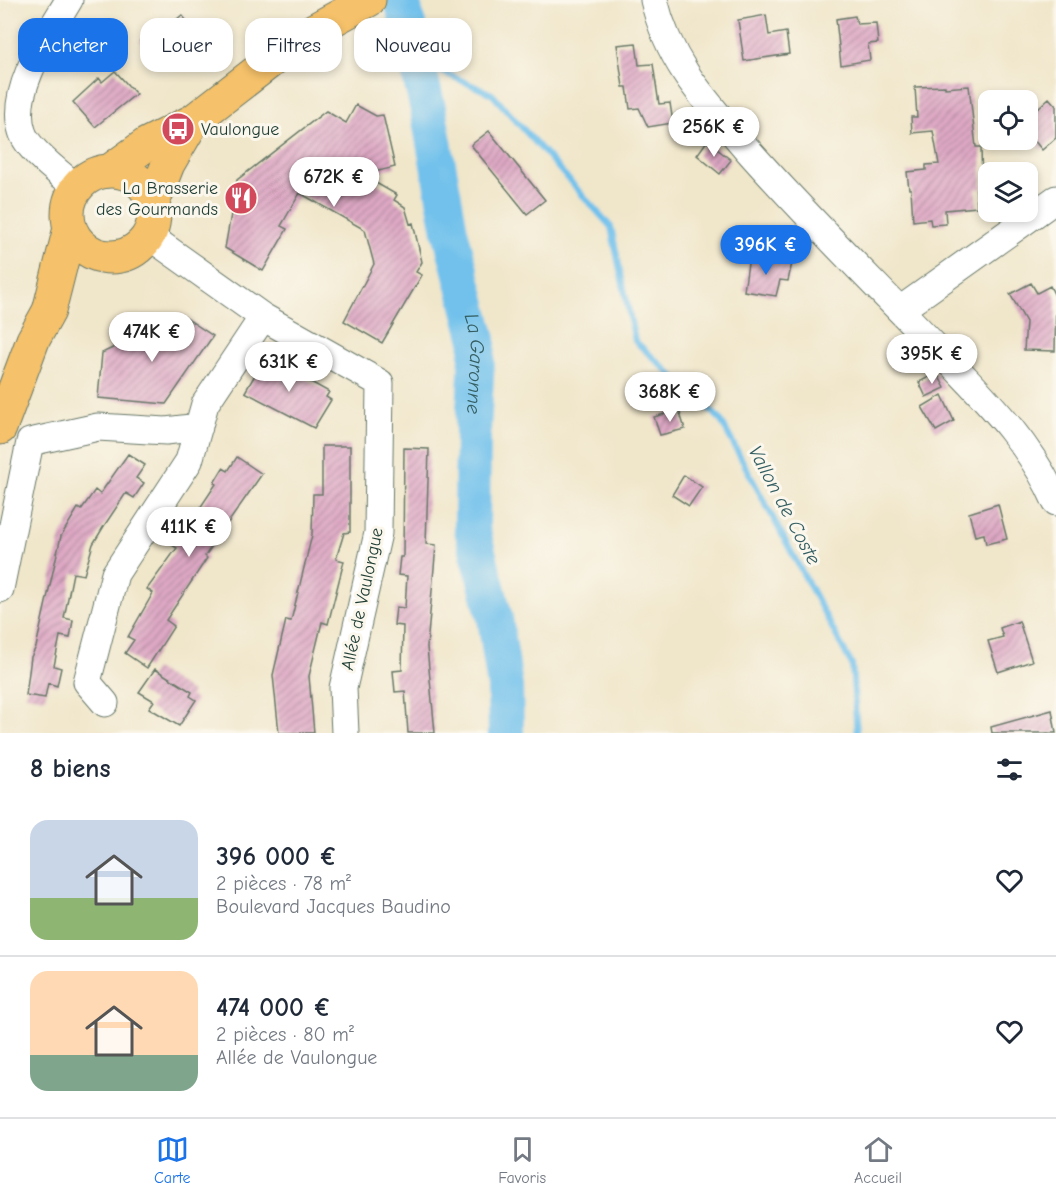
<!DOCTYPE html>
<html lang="fr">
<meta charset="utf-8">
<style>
body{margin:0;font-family:"Comic Neue",sans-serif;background:#f6f6f7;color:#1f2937;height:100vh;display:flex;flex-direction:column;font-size:22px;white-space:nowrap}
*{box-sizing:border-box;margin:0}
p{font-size:20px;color:#747a83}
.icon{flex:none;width:33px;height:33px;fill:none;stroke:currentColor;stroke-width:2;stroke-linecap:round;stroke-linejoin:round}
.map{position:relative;height:733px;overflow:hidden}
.sheet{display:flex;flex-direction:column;background:#fff;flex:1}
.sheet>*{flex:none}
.banner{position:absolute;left:18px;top:18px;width:600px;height:54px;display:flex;gap:12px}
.fabs{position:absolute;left:978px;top:90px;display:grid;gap:12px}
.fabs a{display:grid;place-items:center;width:60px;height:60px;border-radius:12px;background:#fff;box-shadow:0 3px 9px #0003;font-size:30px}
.price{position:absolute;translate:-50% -51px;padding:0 14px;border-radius:21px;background:#fff;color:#222;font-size:20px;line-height:39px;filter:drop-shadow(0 2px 3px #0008)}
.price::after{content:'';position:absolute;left:50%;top:36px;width:18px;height:14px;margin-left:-9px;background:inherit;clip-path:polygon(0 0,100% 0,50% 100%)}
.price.selected{background:#1a73e8;color:#fff}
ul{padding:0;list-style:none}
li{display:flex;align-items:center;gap:18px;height:150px;padding:0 30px}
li+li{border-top:2px solid #e0e1e3}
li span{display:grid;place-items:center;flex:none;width:168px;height:120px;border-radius:18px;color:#555}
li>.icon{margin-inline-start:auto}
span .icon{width:72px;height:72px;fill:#fffc;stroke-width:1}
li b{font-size:26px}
h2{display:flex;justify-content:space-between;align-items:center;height:72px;padding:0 30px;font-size:26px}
.pill{padding:0 21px;border-radius:18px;background:#fff;box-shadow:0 3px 9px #0003;font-size:21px;line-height:54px}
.pill.selected{background:#1a73e8;color:#fff}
.tab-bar{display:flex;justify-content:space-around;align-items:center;height:84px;border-top:2px solid #e0e1e3;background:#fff;font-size:16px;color:#747a83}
.tab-bar a{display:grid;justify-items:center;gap:3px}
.tab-bar .selected{color:#1a73e8}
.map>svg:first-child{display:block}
.water{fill:url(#water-waves);stroke:#487f90;stroke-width:1.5}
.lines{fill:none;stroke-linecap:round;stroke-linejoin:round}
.stream{stroke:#71c1ec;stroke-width:6}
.river{stroke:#71c1ec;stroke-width:36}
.building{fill:url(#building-hatch)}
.minor-casing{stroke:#687868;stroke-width:29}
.major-casing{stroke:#687868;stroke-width:35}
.minor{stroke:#fff;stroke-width:27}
.major{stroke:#f5c16b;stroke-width:33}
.labels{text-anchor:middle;stroke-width:6;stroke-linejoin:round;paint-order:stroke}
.poi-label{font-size:18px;fill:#1f3d34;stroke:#fbf7ec;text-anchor:start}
.street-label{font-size:18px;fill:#1f3d34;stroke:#fbf7ec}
.water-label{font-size:20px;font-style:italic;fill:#345e62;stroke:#fbf7ec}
</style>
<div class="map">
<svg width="1056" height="733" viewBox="0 0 1056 733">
<defs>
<pattern id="water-waves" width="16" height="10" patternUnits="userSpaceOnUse" patternTransform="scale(1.5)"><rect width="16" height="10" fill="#71c1ec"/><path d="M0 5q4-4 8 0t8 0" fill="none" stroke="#5c9ec0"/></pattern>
<pattern id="building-hatch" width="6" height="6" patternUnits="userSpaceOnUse" patternTransform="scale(1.5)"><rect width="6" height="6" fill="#dea8c4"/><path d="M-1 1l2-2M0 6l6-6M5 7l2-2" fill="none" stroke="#b38aa0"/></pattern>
</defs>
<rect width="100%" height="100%" fill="#fbf7ec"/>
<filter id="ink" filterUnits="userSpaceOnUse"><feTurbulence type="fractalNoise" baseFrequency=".0167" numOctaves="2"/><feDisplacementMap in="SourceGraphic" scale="12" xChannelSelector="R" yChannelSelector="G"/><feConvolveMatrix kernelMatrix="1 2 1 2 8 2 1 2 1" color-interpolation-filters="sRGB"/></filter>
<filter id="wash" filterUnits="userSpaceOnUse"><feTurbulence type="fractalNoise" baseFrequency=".008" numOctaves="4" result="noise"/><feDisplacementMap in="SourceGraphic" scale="24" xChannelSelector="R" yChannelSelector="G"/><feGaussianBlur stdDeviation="1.35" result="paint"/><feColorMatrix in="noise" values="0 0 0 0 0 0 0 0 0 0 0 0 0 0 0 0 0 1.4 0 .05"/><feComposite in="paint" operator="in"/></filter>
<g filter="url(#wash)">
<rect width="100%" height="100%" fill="#f0e6ca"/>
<path class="water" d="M395 0H413L415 60 405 43Z"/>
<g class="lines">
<path class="stream" d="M415 60 492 94 611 227 635 341 720 419 852 665 857 733"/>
<path class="river" id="s1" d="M402 0 428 109 450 231 478 340 473 430 472 529 495 618 505 687 506 733"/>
</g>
<g id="blocks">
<path class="building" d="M182 15 201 39 181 54 178 50 159 65 140 41 167 20 171 24Z
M766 15 769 35 786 32 789 54 744 61 738 20Z
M855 16 857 24 876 23 878 43 868 44 870 60 841 65 836 19Z
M636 43 639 65 653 64 659 104 670 103 673 123 648 127 639 108 630 109 627 87H623L617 45Z
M115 71 136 94 95 127 73 102 99 78 102 82Z
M945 86V88L969 86 976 147H981L982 188 976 189 977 207 945 210 946 224 931 225 930 219 913 221 911 189H909L907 172 926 170V165L939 164 933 131 912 133 911 117H917L915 87Z
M1049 98 1056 106V138L1042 150 1028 133V117Z
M356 105 376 116 383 115 395 167 362 175 397 195 394 200 405 207 410 224 413 223 422 262 416 272 422 275 382 343 344 321 374 264 365 230 300 193 281 226 287 229 263 271 225 248 237 180 326 111 346 123Z
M489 131 545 200 527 214 471 145Z
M707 141 731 160 720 174 697 155Z
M749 257 792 263 788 281 780 280 776 296 744 291Z
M1031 283 1037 293 1050 286 1056 298 1055 351 1024 350 1026 322 1010 294Z
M180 314 213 336 166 404 98 398 102 353 157 327 161 330 173 325Z
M271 360 329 392 326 397 331 400 314 428 245 392 262 363 267 367Z
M937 373 945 388 926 397 919 382Z
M942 395 954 421 936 431 922 407Z
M679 410 685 429 660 435 654 417Z
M322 446H350V532L344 533 336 559 344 561 328 624 322 622 309 676 314 733H279L273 675 286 620 291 621 312 535 313 494H322Z
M404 448 429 449 426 544 436 545 427 647 435 733H408L405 691 395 692 393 671 402 670 403 626 394 625 396 607 405 608 407 576 398 575 400 557H403Z
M128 454 145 465 136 478 144 483 134 498 126 493 104 526 93 544 84 575 73 573 64 618 73 620 70 638 60 636 54 666 61 668 57 686 48 683 45 698 26 695 31 657 36 647 61 536 78 508 81 510 95 490 100 494Z
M237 457 262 474 205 556 207 558 166 620 174 626 147 668 125 653 134 640 128 637 153 593 147 589 177 548 172 545 194 508 198 511 216 484 214 483 223 468 228 471Z
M684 475 702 487 689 506 672 495Z
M998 504 1007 539 986 544 984 534 975 536 969 513Z
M1019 621 1032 661 998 672 988 641 1003 637 1000 628Z
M155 669 192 692 190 696 196 700 179 726 149 708 154 701 139 692Z
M1052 710 1056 733H992L991 727Z"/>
</g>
</g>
<g filter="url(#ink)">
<use href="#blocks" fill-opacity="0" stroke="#687868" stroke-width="1.5"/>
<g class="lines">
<g class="minor-casing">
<path id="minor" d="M69 0C49 34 9 90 22 131 27 150 62 175 76 187
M654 0C669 63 705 100 746 148 804 214 867 276 928 339 976 390 1028 437 1056 502
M149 236 263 317 380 383 378 533 343 688 345 733
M900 310 1056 199
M0 589 30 442 98 427 166 431 199 427
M105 703 87 682 115 574 189 461 205 404 263 317"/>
</g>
<g class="major-casing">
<path id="major" d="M111 170 147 144 193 121 303 36 369 0
M68 214a43 43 0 1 1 86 0a43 43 0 1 1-86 0Z
M153 202 168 164 193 121
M0 428 33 340 49 311 70 228"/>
</g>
<use href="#minor" class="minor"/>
<use href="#major" class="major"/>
</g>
</g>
<defs>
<g id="bus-disc" transform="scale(1.725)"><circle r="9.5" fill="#d1495b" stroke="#fbf7ec"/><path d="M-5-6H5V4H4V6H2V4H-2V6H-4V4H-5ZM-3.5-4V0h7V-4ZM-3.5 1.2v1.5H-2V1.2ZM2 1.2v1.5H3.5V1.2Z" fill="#fff"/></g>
<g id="restaurant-disc" transform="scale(1.725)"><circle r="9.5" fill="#d1495b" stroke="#fbf7ec"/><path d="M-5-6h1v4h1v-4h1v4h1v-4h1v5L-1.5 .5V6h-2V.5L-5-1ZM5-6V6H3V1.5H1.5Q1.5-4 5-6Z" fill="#fff"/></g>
</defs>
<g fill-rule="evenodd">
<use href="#bus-disc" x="178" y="129"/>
<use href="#restaurant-disc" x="241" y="198"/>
</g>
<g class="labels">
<g class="poi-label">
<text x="201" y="135">Vaulongue</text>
<text x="218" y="194" text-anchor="end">La Brasserie<tspan x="218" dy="21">des Gourmands</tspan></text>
</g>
<g class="street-label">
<text transform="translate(362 599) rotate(-78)" y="6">Allée de Vaulongue</text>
</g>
<g class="water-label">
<text dy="7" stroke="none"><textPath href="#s1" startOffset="372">La Garonne</textPath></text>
<text transform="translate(785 505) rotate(62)" y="7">Vallon de Coste</text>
</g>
</g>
</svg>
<div class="fabs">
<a><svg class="icon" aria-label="locate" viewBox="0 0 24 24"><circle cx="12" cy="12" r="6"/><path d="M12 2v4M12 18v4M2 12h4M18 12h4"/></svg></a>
<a><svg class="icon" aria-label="layers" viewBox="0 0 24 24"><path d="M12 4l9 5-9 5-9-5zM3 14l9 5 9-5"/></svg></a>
</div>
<b class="price" style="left:714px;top:158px">256K €</b>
<b class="price" style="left:334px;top:208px">672K €</b>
<b class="price selected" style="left:766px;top:276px">396K €</b>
<b class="price" style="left:152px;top:363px">474K €</b>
<b class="price" style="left:932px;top:385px">395K €</b>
<b class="price" style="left:289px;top:393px">631K €</b>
<b class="price" style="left:670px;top:423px">368K €</b>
<b class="price" style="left:189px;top:558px">411K €</b>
<div class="banner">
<a class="pill selected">Acheter</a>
<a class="pill">Louer</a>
<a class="pill">Filtres</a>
<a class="pill">Nouveau</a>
</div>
</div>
<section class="sheet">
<h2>8 biens<svg class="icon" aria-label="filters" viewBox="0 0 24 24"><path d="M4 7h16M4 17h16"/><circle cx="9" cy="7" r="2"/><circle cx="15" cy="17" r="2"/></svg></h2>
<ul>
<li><span style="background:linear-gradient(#c9d6e8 65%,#8fb573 0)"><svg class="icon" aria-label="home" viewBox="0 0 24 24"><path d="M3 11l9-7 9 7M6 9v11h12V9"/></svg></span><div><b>396 000 €</b><p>2 pièces · 78 m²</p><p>Boulevard Jacques Baudino</p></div><svg class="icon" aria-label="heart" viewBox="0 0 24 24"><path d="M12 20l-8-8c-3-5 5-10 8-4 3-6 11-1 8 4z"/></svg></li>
<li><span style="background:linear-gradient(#ffd9b3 70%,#7fa58c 0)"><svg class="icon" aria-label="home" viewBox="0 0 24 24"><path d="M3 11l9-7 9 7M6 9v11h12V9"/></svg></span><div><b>474 000 €</b><p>2 pièces · 80 m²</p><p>Allée de Vaulongue</p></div><svg class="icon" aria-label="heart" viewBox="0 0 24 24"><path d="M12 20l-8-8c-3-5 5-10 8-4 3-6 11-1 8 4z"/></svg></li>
</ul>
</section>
<nav class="tab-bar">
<a class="selected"><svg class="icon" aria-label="map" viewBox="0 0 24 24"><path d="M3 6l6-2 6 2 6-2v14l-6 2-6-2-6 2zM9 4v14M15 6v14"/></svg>Carte</a>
<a><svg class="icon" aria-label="saved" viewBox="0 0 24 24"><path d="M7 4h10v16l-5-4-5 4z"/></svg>Favoris</a>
<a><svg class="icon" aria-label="home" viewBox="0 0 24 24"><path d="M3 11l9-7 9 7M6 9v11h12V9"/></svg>Accueil</a>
</nav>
